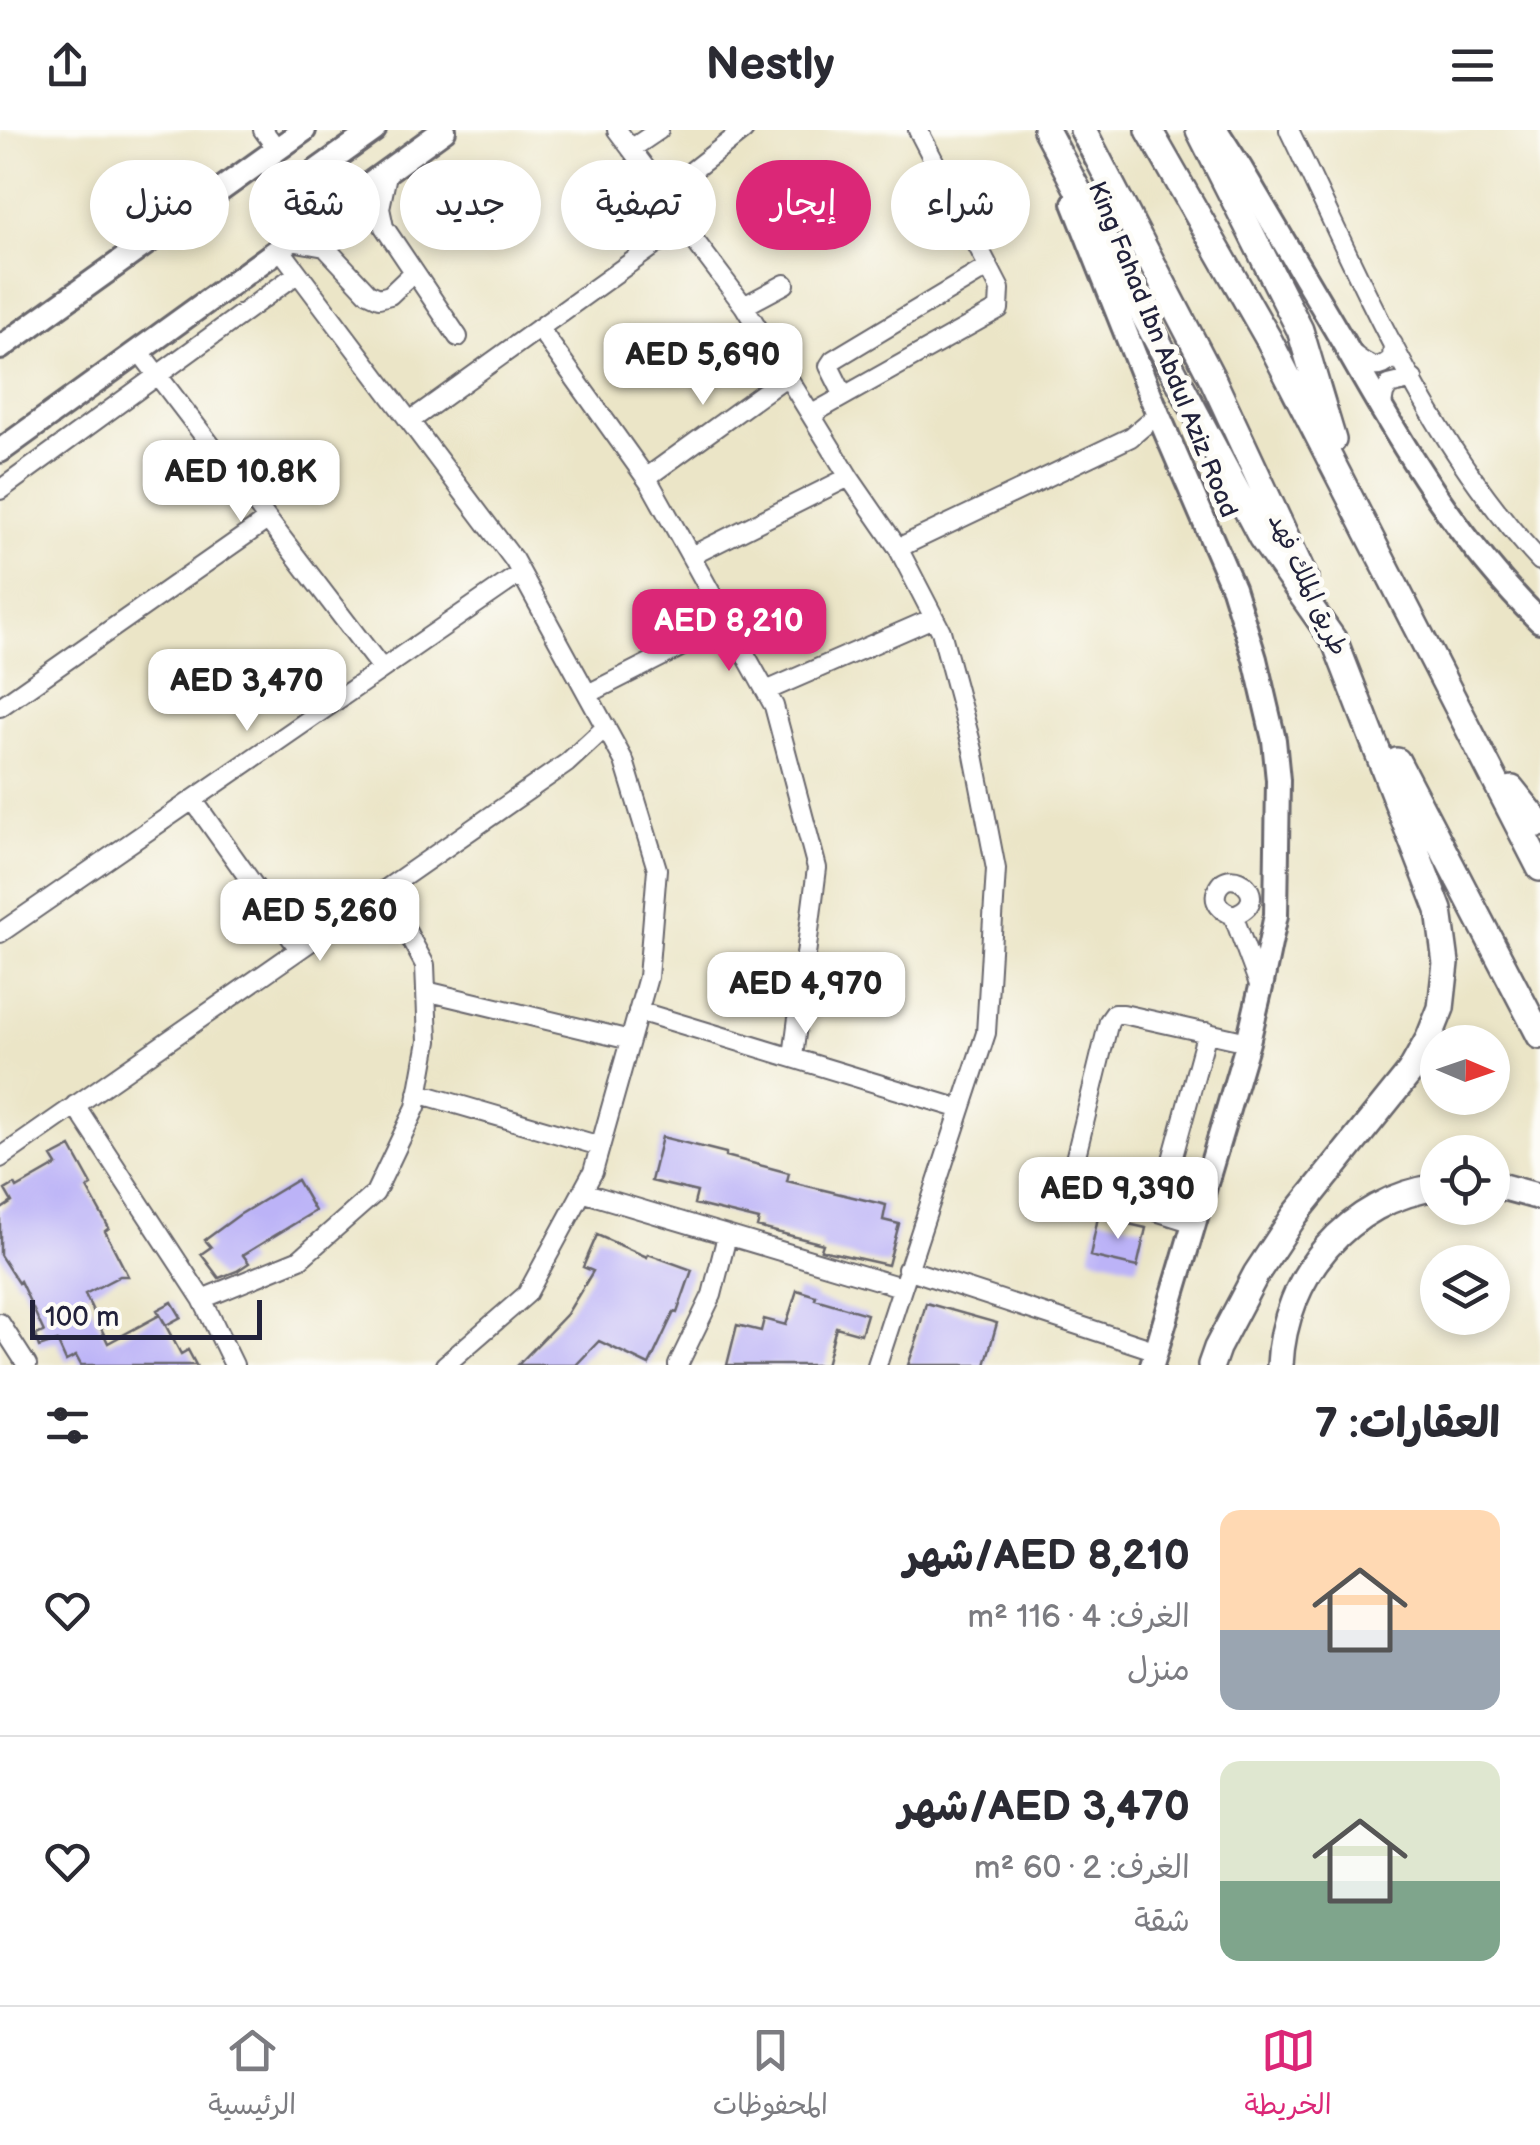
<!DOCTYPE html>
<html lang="ar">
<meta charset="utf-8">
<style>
body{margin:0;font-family:"Balsamiq Sans","Playpen Sans Arabic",sans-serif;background:#f7f7f7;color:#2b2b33;direction:rtl;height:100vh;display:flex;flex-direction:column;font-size:38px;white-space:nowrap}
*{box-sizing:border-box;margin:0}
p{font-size:32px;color:#7c7c81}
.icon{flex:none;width:55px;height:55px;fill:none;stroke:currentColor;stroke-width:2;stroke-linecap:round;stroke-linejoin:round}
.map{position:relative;height:1235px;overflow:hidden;direction:ltr}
.drawer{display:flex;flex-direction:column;background:#fff;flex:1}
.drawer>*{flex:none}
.top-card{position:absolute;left:30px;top:30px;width:1000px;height:90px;direction:rtl;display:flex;gap:20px}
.needle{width:65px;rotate:92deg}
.buttons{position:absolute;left:1420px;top:895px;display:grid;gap:20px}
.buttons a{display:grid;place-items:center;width:90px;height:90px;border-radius:50%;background:#fff;box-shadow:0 5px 15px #0003;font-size:50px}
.scale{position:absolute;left:30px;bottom:25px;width:232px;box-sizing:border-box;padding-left:10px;border:5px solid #22223b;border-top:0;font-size:28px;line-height:35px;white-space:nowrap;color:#22223b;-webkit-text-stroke:8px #fdfcf7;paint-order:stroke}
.price{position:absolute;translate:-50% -85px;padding:0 22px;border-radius:20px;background:#fff;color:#222;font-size:32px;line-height:65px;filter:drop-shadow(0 2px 5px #0008)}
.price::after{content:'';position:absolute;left:50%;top:60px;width:30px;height:22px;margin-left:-15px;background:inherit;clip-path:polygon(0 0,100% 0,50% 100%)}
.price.active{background:#db2777;color:#fff}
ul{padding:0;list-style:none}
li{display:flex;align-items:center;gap:30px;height:250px;padding:0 40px}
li+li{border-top:2px solid #e1e1e2}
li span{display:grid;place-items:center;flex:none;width:280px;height:200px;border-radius:20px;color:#555}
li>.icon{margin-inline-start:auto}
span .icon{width:120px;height:120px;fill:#fffc;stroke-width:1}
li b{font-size:42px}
h2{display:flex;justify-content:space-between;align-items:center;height:120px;padding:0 40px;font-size:42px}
.chip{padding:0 35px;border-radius:45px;background:#fff;box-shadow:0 5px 15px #0003;font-size:35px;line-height:90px}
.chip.active{background:#db2777;color:#fff}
header{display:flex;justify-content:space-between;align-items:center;height:130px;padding:0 40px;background:#fff;font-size:45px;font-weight:800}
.dock{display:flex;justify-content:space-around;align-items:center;height:140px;border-top:2px solid #e1e1e2;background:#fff;font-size:28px;color:#7c7c81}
.dock a{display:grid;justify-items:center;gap:5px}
.dock .active{color:#db2777}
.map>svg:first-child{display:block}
.building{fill:#bcb3f7}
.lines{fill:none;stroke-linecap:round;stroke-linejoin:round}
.minor-casing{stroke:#68666c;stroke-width:22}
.major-casing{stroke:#68666c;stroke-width:28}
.highway-casing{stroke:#68666c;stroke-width:30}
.minor{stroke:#fff;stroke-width:18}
.major{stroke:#fff;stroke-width:22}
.highway{stroke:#fff;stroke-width:25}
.labels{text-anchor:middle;stroke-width:10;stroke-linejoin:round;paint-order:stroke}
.street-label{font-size:25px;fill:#22223b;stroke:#fdfcf7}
</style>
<header><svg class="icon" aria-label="menu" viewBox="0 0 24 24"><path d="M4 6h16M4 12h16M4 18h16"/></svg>Nestly<svg class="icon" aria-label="share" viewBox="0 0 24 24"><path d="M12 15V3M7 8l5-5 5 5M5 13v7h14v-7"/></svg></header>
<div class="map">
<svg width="1540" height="1235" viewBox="0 0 1540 1235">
<rect width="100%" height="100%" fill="#fdfcf7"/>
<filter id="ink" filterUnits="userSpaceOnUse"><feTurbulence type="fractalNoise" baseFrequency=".01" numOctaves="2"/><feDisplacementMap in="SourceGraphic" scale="20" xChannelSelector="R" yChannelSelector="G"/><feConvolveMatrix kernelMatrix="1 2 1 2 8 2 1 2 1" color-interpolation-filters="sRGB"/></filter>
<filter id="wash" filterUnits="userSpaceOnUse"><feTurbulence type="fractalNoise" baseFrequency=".0048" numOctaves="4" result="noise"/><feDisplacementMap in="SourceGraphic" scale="40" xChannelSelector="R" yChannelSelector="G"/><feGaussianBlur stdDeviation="2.25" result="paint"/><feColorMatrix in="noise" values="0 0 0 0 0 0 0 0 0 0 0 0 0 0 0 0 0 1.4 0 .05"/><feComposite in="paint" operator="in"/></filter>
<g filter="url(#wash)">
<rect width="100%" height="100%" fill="#ebe5c7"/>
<g id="blocks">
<path class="building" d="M662 1007 726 1023V1026L789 1043 787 1051 886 1075 883 1090 899 1094 888 1135 821 1120 823 1114 757 1097 759 1090 694 1074 697 1062 651 1051Z
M71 1017 92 1055 87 1058 109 1098 105 1101 128 1146H120L85 1164 108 1213 160 1185 181 1224 188 1220 196 1235H81L76 1226 66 1231 57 1211 39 1217 35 1205 44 1202 20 1151 18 1153 0 1125V1080L12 1072 5 1060 15 1054 17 1058 57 1035 52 1027Z
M297 1050 315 1081 243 1125 249 1133 237 1141 219 1148 201 1124 211 1117 205 1110 239 1085Z
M1098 1087 1146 1098 1137 1137 1090 1126Z
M597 1105 647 1127 648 1124 692 1140 677 1183 674 1182 649 1235 599 1211 576 1235H518L567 1184 593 1141 583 1137Z
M797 1160 816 1166 815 1169 867 1184 861 1204 836 1197 826 1235H727L737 1195 761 1201 764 1189 786 1195Z
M172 1172 181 1187 166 1195 157 1180Z
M926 1173 997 1193 985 1235H908L918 1207H917Z"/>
</g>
</g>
<g filter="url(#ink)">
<use href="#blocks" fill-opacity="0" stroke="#68666c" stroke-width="2.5"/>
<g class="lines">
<g class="minor-casing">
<path id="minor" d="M263 0 277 19
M617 0 664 63 683 95 744 176 849 347 898 418 941 501 973 620 996 739 986 903 877 1235
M1289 0C1361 149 1425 309 1540 431
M631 19 659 0
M388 40 380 78 384 97 458 207
M664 63 744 0
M291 111 325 117 368 163 379 168 390 165 413 143
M325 117 380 78
M280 119 514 430 624 631 657 739 648 847 593 1042 527 1164 445 1235
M744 176 785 154
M539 198 651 355 774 576 817 738 793 927
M139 221 382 539
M1354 225C1367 235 1378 243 1392 228L1393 214
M844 266 829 236 833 230 988 137
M1381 281 1384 264 1389 255 1413 249
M812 284 999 179 1000 159 918 0
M410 291 683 95
M646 348 787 246
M0 360 298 143
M898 418 1131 307 1158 284
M691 426 849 347
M766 561 933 488
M588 564 728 493
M0 577 267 390
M193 670 299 819
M1233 785C1276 771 1230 730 1217 760 1212 773 1222 781 1233 785L1260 857
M0 803 521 443
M426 861 630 910
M638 881 961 979
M418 963 600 1016
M75 975 202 1169 234 1235
M0 1028 567 633 606 597
M582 1062 901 1157
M1158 1081 1207 902
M1194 1093 1078 1057 1072 1052V1042L1109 891 1114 884H1123L1248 912
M907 1139 1157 1221
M202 1169 300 1129 375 1063 416 977 428 911 425 835 384 760
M0 1193 27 1235
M678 1235 712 1165 727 1106"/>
</g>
<g class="major-casing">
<path id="major" d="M1216 0 1241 39C1276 99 1311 158 1346 217 1401 314 1459 413 1540 491
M1074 73 1158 284 1233 458 1255 529 1274 610 1278 650 1276 785 1261 857 1248 912 1152 1235
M291 111 275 84 286 63 374 0
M0 218 304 0
M0 321 444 0"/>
</g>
<g class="highway-casing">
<path id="highway" d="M1046 0 1261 407 1335 512 1439 780 1446 833 1441 878 1429 908 1410 942 1295 1085 1256 1144 1217 1218 1211 1235
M1083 0 1213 250 1305 448
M1149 0 1269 210 1540 738
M1199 0 1300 200 1333 310
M1397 631 1540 906
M1512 659 1540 694
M1492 1054 1540 1067
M1280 1235C1284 1146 1348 1069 1438 1057"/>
</g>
<use href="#minor" class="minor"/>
<use href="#major" class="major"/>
<use href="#highway" class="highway"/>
</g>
</g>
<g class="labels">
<g class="street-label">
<text transform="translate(1164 219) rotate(68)" y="9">King Fahad Ibn Abdul Aziz Road</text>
<text transform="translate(1309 454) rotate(65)" y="9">طريق الملك فهد</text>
</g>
</g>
</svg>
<div class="buttons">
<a><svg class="needle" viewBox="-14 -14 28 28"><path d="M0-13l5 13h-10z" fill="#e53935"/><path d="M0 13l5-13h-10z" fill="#7c7c81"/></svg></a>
<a><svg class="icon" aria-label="locate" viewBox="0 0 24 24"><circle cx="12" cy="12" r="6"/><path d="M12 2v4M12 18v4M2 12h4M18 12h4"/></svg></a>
<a><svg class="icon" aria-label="layers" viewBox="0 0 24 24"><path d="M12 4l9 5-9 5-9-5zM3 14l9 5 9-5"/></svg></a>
</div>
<div class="scale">100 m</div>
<b class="price" style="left:703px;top:278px">AED 5,690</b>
<b class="price" style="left:241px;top:395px">AED 10.8K</b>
<b class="price active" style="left:729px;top:544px">AED 8,210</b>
<b class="price" style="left:247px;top:604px">AED 3,470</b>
<b class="price" style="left:320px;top:834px">AED 5,260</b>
<b class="price" style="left:806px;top:907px">AED 4,970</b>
<b class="price" style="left:1118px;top:1112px">AED 9,390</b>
<div class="top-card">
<a class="chip">شراء</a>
<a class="chip active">إيجار</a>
<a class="chip">تصفية</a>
<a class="chip">جديد</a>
<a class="chip">شقة</a>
<a class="chip">منزل</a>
</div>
</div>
<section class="drawer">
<h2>العقارات: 7<svg class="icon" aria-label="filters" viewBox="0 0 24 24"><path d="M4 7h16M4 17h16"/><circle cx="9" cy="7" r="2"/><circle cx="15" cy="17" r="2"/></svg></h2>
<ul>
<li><span style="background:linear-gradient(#ffd9b3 60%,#9aa5b1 0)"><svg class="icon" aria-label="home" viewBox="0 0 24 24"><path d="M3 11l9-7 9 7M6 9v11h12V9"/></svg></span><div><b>AED 8,210/شهر</b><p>الغرف: 4 · 116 m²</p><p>منزل</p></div><svg class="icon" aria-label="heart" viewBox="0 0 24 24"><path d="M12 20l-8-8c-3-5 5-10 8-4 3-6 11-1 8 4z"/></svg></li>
<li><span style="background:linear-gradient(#dfe7d0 60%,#7fa58c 0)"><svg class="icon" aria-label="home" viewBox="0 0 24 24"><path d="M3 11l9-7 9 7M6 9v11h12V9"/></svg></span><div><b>AED 3,470/شهر</b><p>الغرف: 2 · 60 m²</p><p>شقة</p></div><svg class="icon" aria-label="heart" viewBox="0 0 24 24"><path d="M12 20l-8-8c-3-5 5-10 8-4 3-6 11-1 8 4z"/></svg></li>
</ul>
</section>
<nav class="dock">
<a class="active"><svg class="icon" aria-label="map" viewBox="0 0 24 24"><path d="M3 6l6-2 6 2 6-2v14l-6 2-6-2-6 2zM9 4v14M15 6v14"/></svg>الخريطة</a>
<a><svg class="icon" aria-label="saved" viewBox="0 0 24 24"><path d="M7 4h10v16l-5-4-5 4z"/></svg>المحفوظات</a>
<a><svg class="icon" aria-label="home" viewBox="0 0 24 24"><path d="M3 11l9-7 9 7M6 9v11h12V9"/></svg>الرئيسية</a>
</nav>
